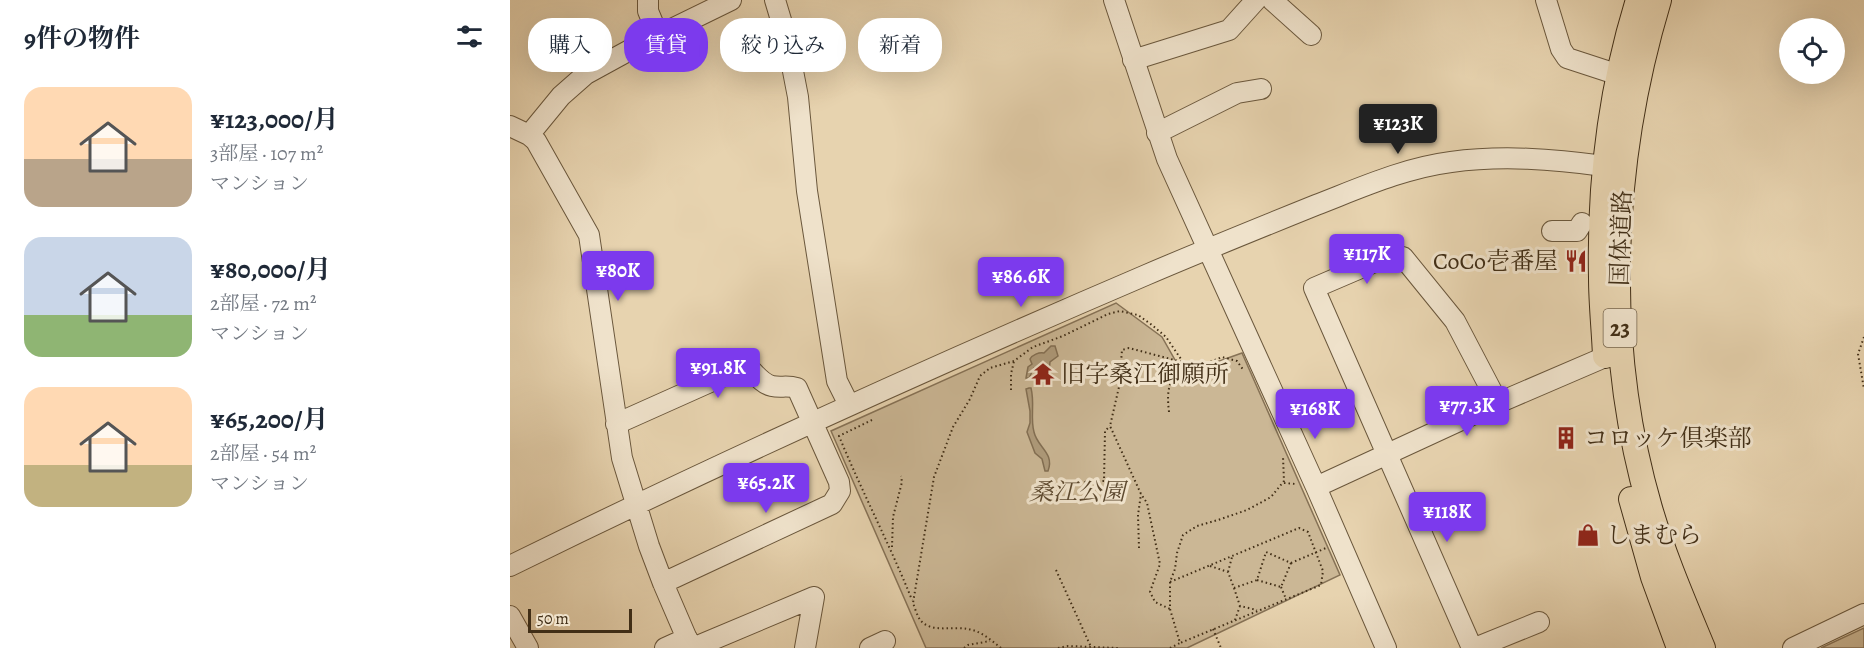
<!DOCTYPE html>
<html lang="ja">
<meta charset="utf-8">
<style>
body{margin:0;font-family:Alegreya,"Noto Serif JP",serif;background:#f6f6f7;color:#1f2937;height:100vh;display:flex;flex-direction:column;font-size:22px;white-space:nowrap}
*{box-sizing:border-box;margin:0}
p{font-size:20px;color:#747a83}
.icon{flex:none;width:33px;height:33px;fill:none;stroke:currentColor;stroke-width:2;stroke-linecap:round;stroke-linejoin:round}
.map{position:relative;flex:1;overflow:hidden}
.drawer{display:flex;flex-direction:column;background:#fff;width:510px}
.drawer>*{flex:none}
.hud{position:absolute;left:18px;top:18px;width:570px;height:54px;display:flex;gap:12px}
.tools{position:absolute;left:1269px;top:18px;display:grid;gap:12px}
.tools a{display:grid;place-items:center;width:66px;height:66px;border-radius:50%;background:#fff;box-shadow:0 6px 24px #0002;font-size:30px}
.scale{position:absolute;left:18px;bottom:15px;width:104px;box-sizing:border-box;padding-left:6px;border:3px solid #412e16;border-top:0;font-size:16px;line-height:21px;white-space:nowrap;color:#412e16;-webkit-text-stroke:4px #efe2cb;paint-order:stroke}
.price{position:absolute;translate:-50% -51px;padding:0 14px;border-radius:6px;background:#7c3aed;color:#fff;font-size:20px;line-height:39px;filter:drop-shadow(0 2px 3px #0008)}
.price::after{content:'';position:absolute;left:50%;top:36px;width:18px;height:14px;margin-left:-9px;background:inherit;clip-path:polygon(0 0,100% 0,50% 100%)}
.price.current{background:#222;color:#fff}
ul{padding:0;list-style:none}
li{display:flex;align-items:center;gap:18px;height:150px;padding:0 24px}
li span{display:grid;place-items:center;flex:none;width:168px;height:120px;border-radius:18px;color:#555}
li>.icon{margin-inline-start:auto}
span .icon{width:72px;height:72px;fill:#fffc;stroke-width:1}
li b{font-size:26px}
h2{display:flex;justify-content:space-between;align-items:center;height:72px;padding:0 24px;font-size:26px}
.pill{padding:0 21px;border-radius:24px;background:#fff;box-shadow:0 6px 24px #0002;font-size:21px;line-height:54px}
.pill.current{background:#7c3aed;color:#fff}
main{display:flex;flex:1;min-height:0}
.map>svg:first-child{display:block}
.green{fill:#cbb795;stroke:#867256;stroke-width:1.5}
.water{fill:#af9b7b;stroke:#836f53;stroke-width:1.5}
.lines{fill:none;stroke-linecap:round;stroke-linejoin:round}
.minor-casing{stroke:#6a573c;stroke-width:22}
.major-casing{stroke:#412e16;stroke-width:26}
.path{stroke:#412e16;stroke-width:2;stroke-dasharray:1.5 3;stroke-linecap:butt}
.minor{stroke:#efe2cb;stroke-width:20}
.major{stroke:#e7d3af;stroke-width:24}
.labels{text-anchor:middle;stroke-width:6;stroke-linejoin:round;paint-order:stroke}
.shield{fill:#efe2cb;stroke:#75644c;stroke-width:1.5}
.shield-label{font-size:22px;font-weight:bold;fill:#412e16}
.street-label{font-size:24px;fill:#412e16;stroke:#efe2cb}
.poi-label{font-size:24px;fill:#412e16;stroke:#efe2cb;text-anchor:start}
.park-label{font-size:24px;font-style:italic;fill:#5d492f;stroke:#efe2cb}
</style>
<main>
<section class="drawer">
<h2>9件の物件<svg class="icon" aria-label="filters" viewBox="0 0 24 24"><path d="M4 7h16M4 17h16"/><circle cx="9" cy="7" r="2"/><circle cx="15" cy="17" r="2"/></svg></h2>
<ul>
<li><span style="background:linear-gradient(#ffd9b3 60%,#b9a48a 0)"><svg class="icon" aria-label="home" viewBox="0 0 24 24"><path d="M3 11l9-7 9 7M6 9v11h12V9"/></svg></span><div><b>¥123,000/月</b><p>3部屋 · 107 m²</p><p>マンション</p></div></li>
<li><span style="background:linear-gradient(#c9d6e8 65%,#8fb573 0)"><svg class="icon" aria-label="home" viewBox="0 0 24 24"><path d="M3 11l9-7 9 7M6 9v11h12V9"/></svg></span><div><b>¥80,000/月</b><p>2部屋 · 72 m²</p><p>マンション</p></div></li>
<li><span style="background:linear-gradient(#ffd9b3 65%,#c2b280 0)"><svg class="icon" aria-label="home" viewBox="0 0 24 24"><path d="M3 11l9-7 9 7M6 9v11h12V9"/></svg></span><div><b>¥65,200/月</b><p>2部屋 · 54 m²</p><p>マンション</p></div></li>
</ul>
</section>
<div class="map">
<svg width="1354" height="648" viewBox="0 0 1354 648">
<rect width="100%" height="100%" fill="#e7d3af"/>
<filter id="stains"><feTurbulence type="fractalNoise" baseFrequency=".00333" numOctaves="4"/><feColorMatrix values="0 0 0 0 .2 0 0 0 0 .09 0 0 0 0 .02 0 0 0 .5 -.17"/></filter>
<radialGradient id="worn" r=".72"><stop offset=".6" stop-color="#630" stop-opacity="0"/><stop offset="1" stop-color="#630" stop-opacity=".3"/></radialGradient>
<path class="green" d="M606 303 652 337 673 374 732 353 830 575 677 648H416L321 431Z
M1354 628V648H1311Z"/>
<path class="water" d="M541 346H545L548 356 540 362 539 372H534L524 368 519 378H516L518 367 522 364 520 359C522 355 529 352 534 353Z
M519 388H521C525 404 520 418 524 432 527 447 545 453 538 471H535L532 459 525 453 517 432 520 423V411L516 389Z"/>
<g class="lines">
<g class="minor-casing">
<path id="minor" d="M138 0V11L148 35
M265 0 277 40 288 97 297 191 327 381 339 405
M604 0 657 159 806 487 876 648
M762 0 801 35
M1036 0 1051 49 1057 58 1109 75
M623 60 719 30 746 0
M0 126 19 135 26 141 79 235 112 458 139 546 153 583 181 648
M647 133 727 93 751 89
M19 135 51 96 76 74 129 45 221 0
M1042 231H1067L1072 223
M106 424 229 369 239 368C246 375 253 384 262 386 271 388 277 385 287 388L329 482 330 491 322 504 153 583
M806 487 988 403 1095 357
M0 566C209 463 421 367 636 275 692 251 749 228 806 205 850 188 894 168 941 162 992 155 1043 159 1094 166
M0 616 18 648
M155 648 177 638
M183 648 304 597
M295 648 304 597
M360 648 375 641
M962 648 804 288 881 255 893 257 945 321 988 403
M965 648 1029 622
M1283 648 1354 614"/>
</g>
<g class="major-casing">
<path id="major" d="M1149 0C1100 163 1092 343 1140 508 1154 556 1174 602 1193 648
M1095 356C1094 330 1091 304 1091 278 1089 184 1100 90 1128 0
M1121 499 1143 577 1169 648"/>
</g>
<path class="path" d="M1354 337 1348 354 1354 389
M501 390V374L504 361
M659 412C656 387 660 382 672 362L619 348 612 350 609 387 600 426 631 494 637 503 650 564 640 592 645 602 660 609
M362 420 329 436C352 492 380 545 402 600
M552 483 594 481 595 431 600 426
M774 483 786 484
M382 547 383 517 392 482 391 476
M629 548 628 515 631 494
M700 566 718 572 724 588 747 580 756 552 781 563 816 548
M546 570 581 647
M718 572 722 557
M747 580 771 587 781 563
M660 582 789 528 798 532 813 571 811 585 670 643
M771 587 776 599
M724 588 730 606 747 610
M725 620 730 606
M703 629 711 648
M454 648 458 645 480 641
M491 648C481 640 471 631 458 629 443 626 422 633 411 621 407 616 405 608 403 603L424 477 443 427 460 399 470 376 480 368 504 361 523 347 553 336 598 314 610 311 628 315 642 325 656 337 675 365 688 367 712 357 727 361 734 371
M548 648 558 646 608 648
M660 648 670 643 660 609V582L665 569 667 553 673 535 687 526 708 520 737 510 761 497 774 481 773 457"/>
<use href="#minor" class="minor"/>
<use href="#major" class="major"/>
</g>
<defs>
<g id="restaurant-bare" transform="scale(1.8)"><path d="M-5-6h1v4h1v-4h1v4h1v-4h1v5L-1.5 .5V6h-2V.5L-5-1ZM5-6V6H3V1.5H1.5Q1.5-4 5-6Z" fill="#8f2418" stroke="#efe2cb" stroke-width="2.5" paint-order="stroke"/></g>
<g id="temple-bare" transform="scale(1.8)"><path d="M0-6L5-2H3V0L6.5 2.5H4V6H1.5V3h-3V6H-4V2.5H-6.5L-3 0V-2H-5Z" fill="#8f2418" stroke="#efe2cb" stroke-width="2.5" paint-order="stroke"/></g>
<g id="building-bare" transform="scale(1.8)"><path d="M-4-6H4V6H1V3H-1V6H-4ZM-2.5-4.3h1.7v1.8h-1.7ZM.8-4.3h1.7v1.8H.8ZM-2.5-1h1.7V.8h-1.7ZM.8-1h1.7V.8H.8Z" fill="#8f2418" stroke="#efe2cb" stroke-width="2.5" paint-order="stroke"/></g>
<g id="shop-bare" transform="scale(1.8)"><path d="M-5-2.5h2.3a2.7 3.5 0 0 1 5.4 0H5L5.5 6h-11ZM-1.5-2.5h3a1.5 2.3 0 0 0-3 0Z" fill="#8f2418" stroke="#efe2cb" stroke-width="2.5" paint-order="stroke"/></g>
</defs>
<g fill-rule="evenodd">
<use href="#restaurant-bare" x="1066" y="261"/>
<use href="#temple-bare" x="533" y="374"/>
<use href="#building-bare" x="1056" y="438"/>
<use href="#shop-bare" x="1078" y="535"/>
</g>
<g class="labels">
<rect class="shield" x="1093.5" y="309" width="33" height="38" rx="4.5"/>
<g class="shield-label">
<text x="1110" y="336">23</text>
</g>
<g class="street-label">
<text transform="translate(1111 238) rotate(-88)" y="8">国体道路</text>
</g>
<g class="poi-label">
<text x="1048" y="269" text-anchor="end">CoCo壱番屋</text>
<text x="551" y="382">旧字桑江御願所</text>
<text x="1074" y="446">コロッケ倶楽部</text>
<text x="1096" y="543">しまむら</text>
</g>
<g class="park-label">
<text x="567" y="500">桑江公園</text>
</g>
</g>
<rect width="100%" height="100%" filter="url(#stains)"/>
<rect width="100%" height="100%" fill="url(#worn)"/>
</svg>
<div class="tools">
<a><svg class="icon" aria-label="locate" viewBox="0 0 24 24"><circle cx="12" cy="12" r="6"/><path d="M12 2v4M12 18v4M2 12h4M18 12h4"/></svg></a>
</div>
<div class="scale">50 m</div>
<b class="price current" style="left:888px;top:155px">¥123K</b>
<b class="price" style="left:857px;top:285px">¥117K</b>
<b class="price" style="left:108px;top:302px">¥80K</b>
<b class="price" style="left:511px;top:308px">¥86.6K</b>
<b class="price" style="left:208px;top:399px">¥91.8K</b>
<b class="price" style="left:957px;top:437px">¥77.3K</b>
<b class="price" style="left:805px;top:440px">¥168K</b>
<b class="price" style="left:256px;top:514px">¥65.2K</b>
<b class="price" style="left:937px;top:543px">¥118K</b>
<div class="hud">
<a class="pill">購入</a>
<a class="pill current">賃貸</a>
<a class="pill">絞り込み</a>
<a class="pill">新着</a>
</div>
</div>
</main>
